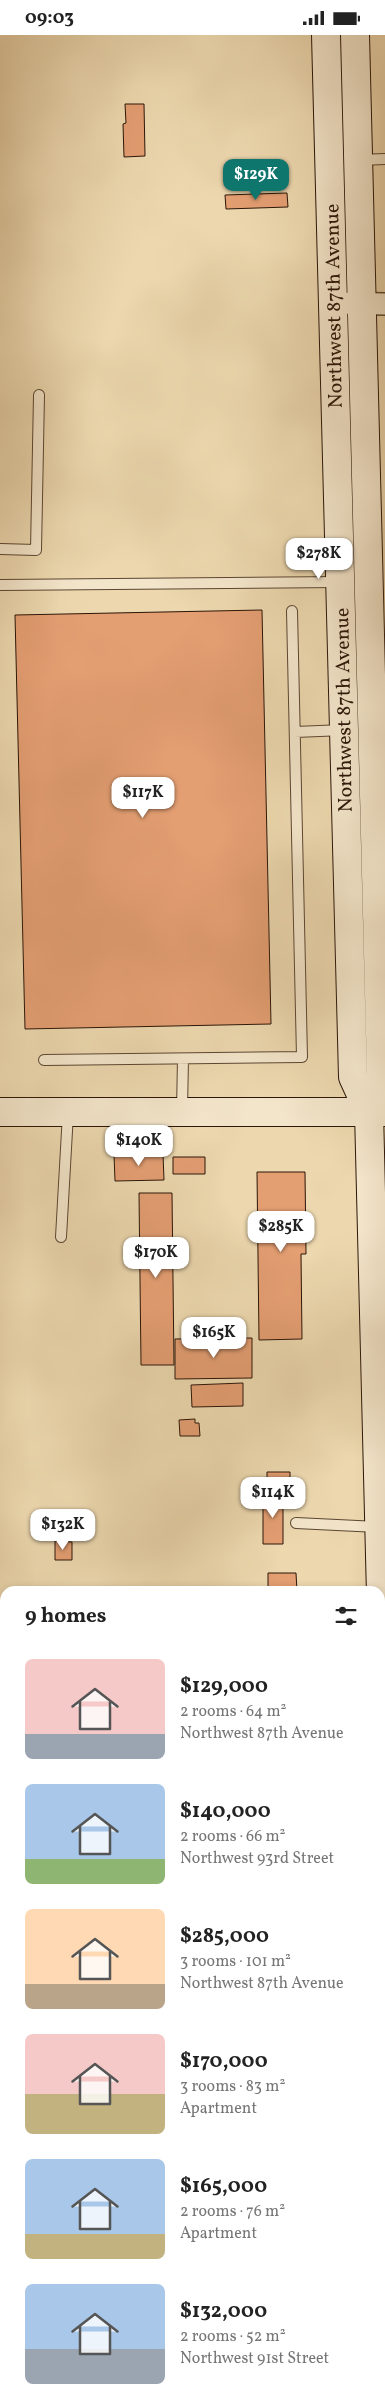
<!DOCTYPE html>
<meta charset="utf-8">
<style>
body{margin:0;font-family:Vollkorn,serif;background:#f2f2f2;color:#222;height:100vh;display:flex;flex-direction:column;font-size:19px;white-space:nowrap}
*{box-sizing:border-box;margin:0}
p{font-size:16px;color:#767676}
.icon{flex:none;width:28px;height:28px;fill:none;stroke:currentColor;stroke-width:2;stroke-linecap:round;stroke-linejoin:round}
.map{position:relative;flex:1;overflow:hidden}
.details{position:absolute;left:0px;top:1551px;width:385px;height:821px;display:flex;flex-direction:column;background:#fff;border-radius:15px 15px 0 0;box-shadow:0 2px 8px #0003}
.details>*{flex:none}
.price{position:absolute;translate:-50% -42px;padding:0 11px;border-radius:10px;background:#fff;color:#222;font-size:16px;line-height:32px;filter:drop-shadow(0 1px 2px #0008)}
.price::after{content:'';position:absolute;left:50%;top:30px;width:15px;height:11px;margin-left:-8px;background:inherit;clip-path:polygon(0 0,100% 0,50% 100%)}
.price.current{background:#0f766e;color:#fff}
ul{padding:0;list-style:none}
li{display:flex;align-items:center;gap:15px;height:125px;padding:0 25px}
li span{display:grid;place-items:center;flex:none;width:140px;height:100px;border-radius:8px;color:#555}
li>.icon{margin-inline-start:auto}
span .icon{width:60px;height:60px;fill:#fffc;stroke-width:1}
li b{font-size:21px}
h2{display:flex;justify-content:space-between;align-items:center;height:60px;padding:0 25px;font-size:21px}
.status{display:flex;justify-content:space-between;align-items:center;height:35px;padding:0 25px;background:#fff;direction:ltr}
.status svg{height:14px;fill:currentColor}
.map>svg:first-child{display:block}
.building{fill:#e39e72;stroke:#2b1608}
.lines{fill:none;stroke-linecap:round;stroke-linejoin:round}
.lane-casing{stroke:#5b4632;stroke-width:12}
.street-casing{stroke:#5b4632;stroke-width:24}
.secondary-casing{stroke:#2b1608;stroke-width:30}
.lane{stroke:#f3e5ca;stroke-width:10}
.street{stroke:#f3e5ca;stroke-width:21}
.secondary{stroke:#f3e5ca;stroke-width:28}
.labels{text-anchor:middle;stroke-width:4;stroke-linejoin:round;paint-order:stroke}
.street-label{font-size:20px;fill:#2b1608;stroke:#f3e5ca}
</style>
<div class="status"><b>09:03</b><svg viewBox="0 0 49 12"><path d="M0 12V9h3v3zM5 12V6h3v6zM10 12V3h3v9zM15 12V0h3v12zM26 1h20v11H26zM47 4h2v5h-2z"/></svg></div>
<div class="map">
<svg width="385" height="2372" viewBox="0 0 385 2372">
<rect width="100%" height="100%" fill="#ecd7ae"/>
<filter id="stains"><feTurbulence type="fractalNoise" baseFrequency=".004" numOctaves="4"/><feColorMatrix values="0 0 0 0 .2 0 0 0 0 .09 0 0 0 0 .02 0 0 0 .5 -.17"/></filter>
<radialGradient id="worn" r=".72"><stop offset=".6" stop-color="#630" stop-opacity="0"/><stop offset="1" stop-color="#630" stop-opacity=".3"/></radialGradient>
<path class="building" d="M125 69H144L145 121 124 122 123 89 126 88Z
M287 158 288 172 226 174 225 160Z
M262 575 271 989 25 994 15 580Z
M163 1119 164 1145 115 1146 114 1120Z
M173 1122H205V1139H173Z
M257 1137H305L306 1219H301L302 1304 259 1305Z
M139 1158H172L174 1330H141Z
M252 1303V1343L175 1344V1304Z
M243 1348V1371L192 1372 191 1350Z
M195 1384V1388H199L200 1401H180L179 1385Z
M267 1437H290V1457H267Z
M263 1459H283V1509H263Z
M55 1506 72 1507V1525H55Z
M268 1538H296L297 1556H259V1554H268Z
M0 1695H5V1735H0Z
M0 1771H5V1835H0Z"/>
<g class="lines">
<g class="lane-casing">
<path id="lane" d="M359 125 385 124
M0 514 36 515 39 360
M0 550 339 547
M295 697 344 695
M44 1025 302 1022 292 576
M182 1075 183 1024
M61 1202 68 1078
M296 1488 378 1492
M0 1672 5 1673
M0 2130H5
M380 2185H385"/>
</g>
<g class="street-casing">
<path id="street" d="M333 268 385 269
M0 1608H5"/>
</g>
<g class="secondary-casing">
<path id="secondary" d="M326 0 353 1042 369 1077
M355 0 381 1040 369 1077 385 1722
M0 1077H385"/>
</g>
<use href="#lane" class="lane"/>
<use href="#street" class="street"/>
<use href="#secondary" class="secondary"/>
</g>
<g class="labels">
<g class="street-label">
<text transform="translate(333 271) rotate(-91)" y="7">Northwest 87th Avenue</text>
<text transform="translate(343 675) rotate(-91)" y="7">Northwest 87th Avenue</text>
</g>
</g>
<rect width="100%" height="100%" filter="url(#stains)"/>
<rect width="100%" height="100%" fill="url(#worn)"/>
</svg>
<b class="price current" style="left:256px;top:166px">$129K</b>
<b class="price" style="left:319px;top:545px">$278K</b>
<b class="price" style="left:143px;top:784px">$117K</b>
<b class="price" style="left:139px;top:1132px">$140K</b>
<b class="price" style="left:281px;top:1218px">$285K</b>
<b class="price" style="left:156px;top:1244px">$170K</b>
<b class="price" style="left:214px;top:1324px">$165K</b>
<b class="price" style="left:273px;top:1484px">$114K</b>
<b class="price" style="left:63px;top:1516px">$132K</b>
<section class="details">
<h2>9 homes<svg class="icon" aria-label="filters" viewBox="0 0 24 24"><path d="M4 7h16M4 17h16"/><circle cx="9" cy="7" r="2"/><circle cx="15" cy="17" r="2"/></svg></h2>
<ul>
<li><span style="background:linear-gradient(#f6c9c9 75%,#9aa5b1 0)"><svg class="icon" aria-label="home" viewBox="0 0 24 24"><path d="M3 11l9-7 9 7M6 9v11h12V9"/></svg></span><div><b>$129,000</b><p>2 rooms · 64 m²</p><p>Northwest 87th Avenue</p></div></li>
<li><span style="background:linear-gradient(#a9c7e8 75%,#8fb573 0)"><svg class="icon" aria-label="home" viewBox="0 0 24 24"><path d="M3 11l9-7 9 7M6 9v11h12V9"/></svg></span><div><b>$140,000</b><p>2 rooms · 66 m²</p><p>Northwest 93rd Street</p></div></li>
<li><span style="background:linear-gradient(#ffd9b3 75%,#b9a48a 0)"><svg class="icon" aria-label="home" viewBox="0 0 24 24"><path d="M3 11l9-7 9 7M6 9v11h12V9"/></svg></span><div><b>$285,000</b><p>3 rooms · 101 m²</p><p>Northwest 87th Avenue</p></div></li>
<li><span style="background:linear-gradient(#f6c9c9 60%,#c2b280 0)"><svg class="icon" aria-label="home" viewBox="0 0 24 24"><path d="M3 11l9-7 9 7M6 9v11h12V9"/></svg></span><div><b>$170,000</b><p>3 rooms · 83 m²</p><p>Apartment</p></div></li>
<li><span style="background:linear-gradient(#a9c7e8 75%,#c2b280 0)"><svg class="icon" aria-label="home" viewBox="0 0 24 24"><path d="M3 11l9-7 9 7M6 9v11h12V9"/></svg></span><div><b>$165,000</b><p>2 rooms · 76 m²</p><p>Apartment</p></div></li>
<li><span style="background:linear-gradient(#a9c7e8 65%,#9aa5b1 0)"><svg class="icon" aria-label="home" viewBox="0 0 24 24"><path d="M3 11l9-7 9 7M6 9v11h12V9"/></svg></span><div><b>$132,000</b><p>2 rooms · 52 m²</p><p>Northwest 91st Street</p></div></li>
</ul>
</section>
</div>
